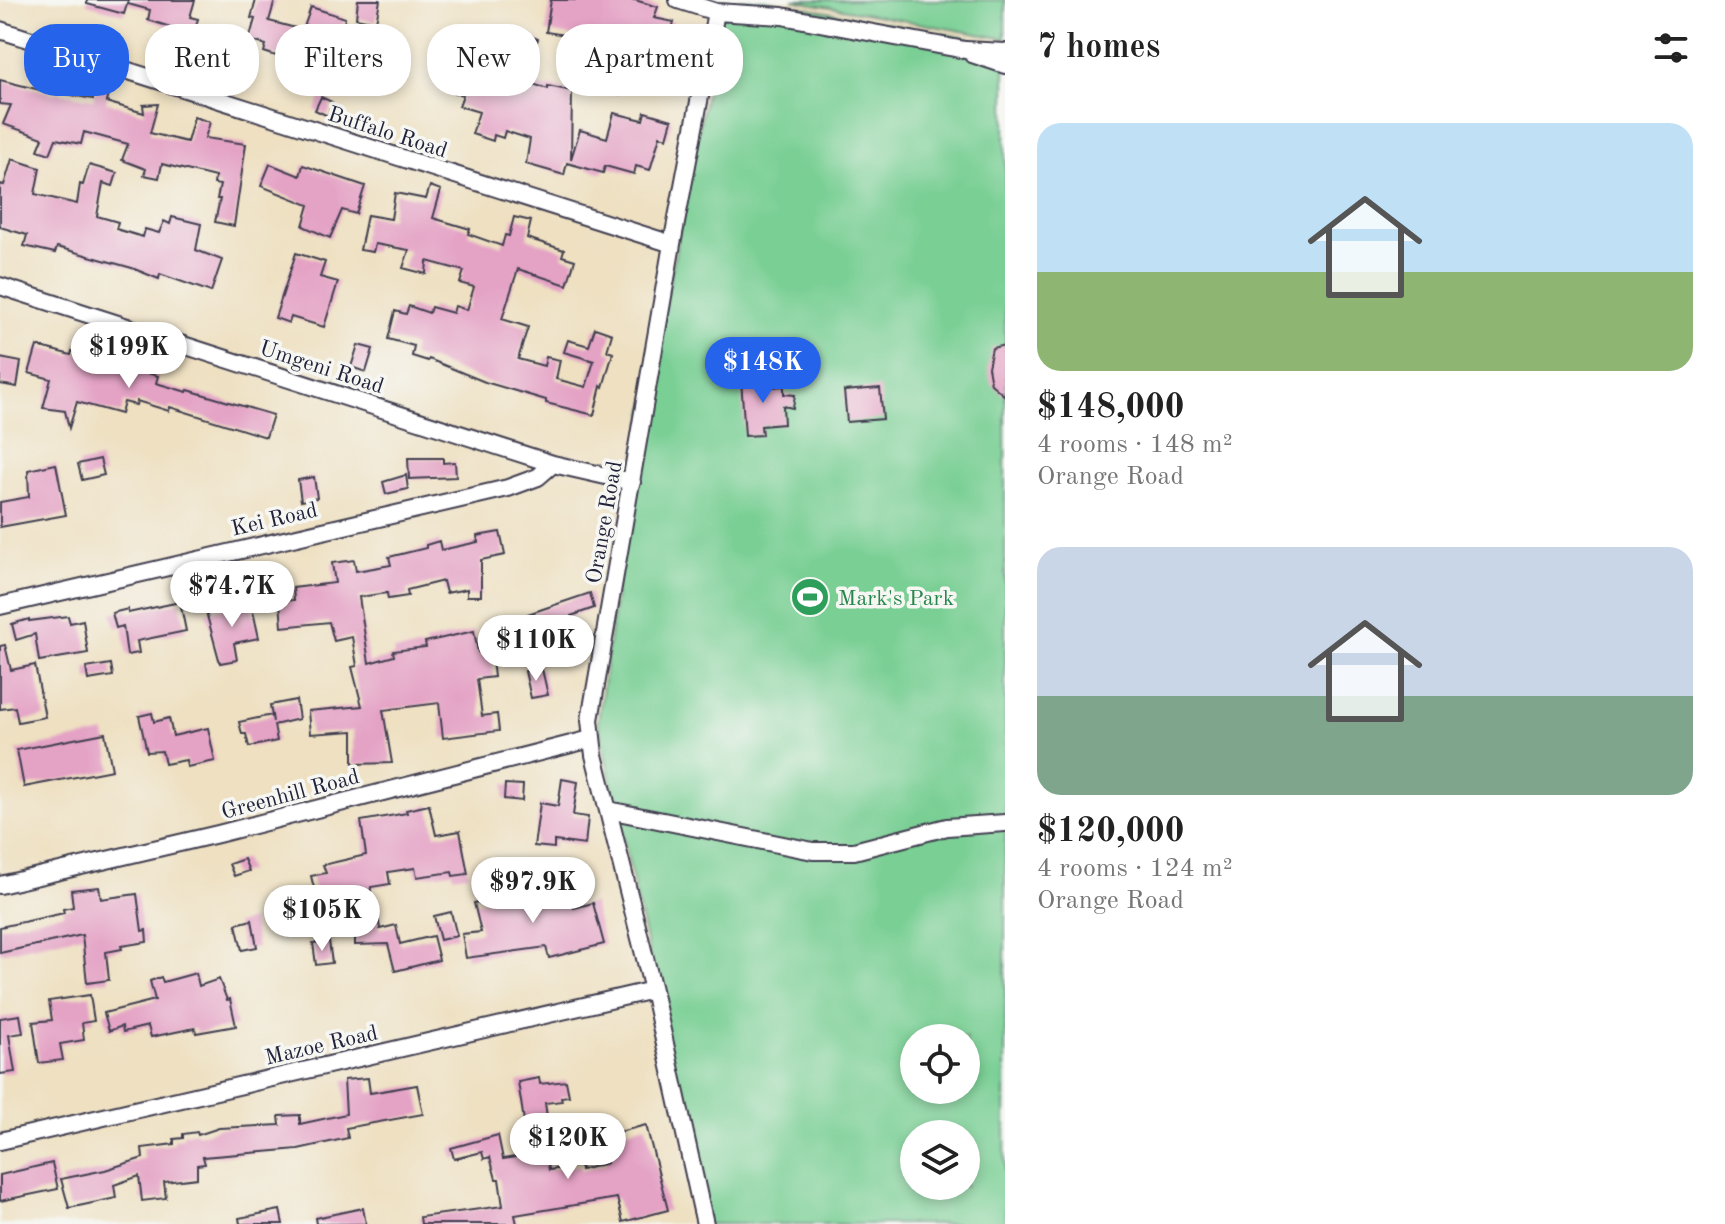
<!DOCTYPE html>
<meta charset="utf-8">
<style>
body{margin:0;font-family:"Old Standard TT",serif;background:#f2f2f2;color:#222;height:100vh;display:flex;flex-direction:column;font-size:30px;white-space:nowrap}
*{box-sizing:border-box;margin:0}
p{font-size:26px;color:#767676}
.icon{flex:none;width:44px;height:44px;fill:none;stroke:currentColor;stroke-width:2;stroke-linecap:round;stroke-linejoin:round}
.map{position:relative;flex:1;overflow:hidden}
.side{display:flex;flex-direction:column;background:#fff;width:720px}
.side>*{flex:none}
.top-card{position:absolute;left:24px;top:24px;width:760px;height:72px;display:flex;gap:16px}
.fabs{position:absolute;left:900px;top:1024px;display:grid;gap:16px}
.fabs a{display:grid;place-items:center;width:80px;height:80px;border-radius:50%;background:#fff;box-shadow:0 4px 12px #0003;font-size:40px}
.price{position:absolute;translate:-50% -68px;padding:0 18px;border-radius:28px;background:#fff;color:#222;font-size:26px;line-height:52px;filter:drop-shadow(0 2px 4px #0008)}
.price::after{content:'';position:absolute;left:50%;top:48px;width:24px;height:18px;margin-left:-12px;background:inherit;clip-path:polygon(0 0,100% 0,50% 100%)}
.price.active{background:#2563eb;color:#fff}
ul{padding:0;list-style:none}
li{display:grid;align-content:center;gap:16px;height:424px;padding:0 32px}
li span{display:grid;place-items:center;height:248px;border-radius:24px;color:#555}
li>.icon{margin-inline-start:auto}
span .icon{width:144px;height:144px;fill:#fffc;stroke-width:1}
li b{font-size:34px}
h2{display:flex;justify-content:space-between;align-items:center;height:96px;padding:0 32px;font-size:34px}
.tag{padding:0 28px;border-radius:32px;background:#fff;box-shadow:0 4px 12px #0003;font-size:28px;line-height:72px}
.tag.active{background:#2563eb;color:#fff}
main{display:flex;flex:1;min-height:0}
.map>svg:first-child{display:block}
.green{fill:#79cf94;stroke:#4e7868;stroke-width:2;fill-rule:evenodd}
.building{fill:#e4a2c5}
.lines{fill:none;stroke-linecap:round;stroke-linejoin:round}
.minor-casing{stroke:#413e4f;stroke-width:20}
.minor{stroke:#fff;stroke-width:16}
.labels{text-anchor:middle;stroke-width:7;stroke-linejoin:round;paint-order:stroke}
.street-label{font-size:22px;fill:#22223b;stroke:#f6f6f2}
.leisure-label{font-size:22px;fill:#27864d;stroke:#f6f6f2;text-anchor:start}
</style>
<main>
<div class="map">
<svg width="1005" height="1224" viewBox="0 0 1005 1224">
<rect width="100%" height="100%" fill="#f6f6f2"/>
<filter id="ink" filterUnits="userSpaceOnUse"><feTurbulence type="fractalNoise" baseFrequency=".0125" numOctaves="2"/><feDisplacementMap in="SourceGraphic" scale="16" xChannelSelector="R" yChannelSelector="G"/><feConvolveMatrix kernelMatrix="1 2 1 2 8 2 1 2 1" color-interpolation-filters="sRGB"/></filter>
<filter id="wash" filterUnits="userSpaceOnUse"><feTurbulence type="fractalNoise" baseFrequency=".006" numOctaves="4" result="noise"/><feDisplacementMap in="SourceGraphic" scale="32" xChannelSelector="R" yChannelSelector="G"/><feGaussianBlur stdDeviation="1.8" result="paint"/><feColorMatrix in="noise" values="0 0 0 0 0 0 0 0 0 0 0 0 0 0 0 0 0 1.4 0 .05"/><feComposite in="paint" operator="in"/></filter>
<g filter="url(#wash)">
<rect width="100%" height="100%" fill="#eee0c1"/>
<path class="green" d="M724 0H764L1005 45V1224H708L598 722 633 472ZM914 1038H966V1090H914ZM914 1134H966V1186H914Z
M792 0H1005V39Z"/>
<g id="blocks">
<path class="building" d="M87 0H195L190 17 198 19 193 34 148 20 150 10 128 4V1L124 14 87 4Z
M256 0H275L269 21 303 30 311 7 345 18 338 55 361 62 354 83 343 80 346 71 295 62 264 52 266 45 249 40 255 19 251 18Z
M358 0H380L376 22 356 18Z
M551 0H635L658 7 654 18 674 22 662 67 630 60 619 95 594 87 605 56 599 54 601 50 590 48 591 39 546 32Z
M526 34 538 39 520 80 548 89V86L572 91 571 159 580 130 607 138 614 113 643 120 645 112 672 120 667 138 660 136 650 170 636 166 634 174 605 166 603 173 567 163 564 175 526 164 530 139 505 131 503 138 494 135 493 141 472 134 479 112 459 106 463 95 451 92 459 59 473 63 474 59 511 70Z
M0 80 56 94V92L93 99 98 80 111 84 106 102 144 113 143 105 158 104 150 133 187 142 194 117 210 122 205 138 246 144 234 226 215 222 220 199H217L220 185 214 184 215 177 162 164 159 178 144 175 146 169 122 160 128 144 84 132 81 144 56 139 50 154 38 150 43 138 3 124 11 105 0 104Z
M321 97 332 102 328 116 315 110Z
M12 159 40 168 35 194 77 204 80 184 83 185 89 165 117 173 113 186 103 183 97 216 118 222 116 229 143 237 145 229 159 233 164 221 170 224 172 217 201 224 196 250 222 260 211 292 160 274 159 279 132 268 57 247 55 253 24 246 27 235 0 227V184L4 185Z
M270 164 300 176 303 165 365 186 356 214 342 210 330 238 303 226 309 205 261 186Z
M430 186 441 190 433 218 470 229 468 234 502 246 505 235 509 236 514 217 531 221 527 238 564 250 562 256 575 260 567 285 518 269 502 319 528 327 518 359 544 366 546 357 560 360 556 379 586 387 594 361 564 352 568 340 589 346 595 328 612 334 607 351 613 353 603 387 601 386 594 415 546 403V400L485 382 429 359 428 361 412 356 414 346 388 339 395 311 406 314 409 306 429 313 431 307 453 313 455 306 467 310 474 287 460 283 464 271 427 261 426 274 403 268 409 250 375 244 373 252 360 250 367 215 391 219 395 193 426 199Z
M296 253 325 262 320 277 338 282 324 327 291 317 289 323 275 318Z
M83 340 97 343 94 358 119 365 120 355 135 357 133 369 158 376 156 383 187 392 188 390 273 415 266 437 170 407 169 411 137 401 136 405 124 402 121 414 77 402 69 428 65 411 43 408 51 379 29 373 37 346 71 355 72 351 79 354Z
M358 345 373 349 366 372 351 367Z
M1005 345V396L991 384 988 367 992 348Z
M0 358 21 362 17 387 0 384Z
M757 374 758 388 784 386V394L795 395 793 408 783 406 784 424 761 426 762 435 745 436 741 379H744V375Z
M880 388 883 419 847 422 844 391Z
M408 458H443V463L455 462 456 477 409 479Z
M100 459 104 475 82 480 78 464Z
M56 464 66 515 0 527V502L29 497 28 470Z
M406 475 408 489 386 494 383 482Z
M314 477 317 498 301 501 298 480Z
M500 532 505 555 481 560V596H467V589L446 593 443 581 407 590 408 596 388 599 387 593 359 597 369 663 394 656 393 651 426 647 425 642 474 631 478 652 491 651 494 677 477 679 482 716 497 714 499 731 443 738 439 703 383 710 392 763 353 764V731L310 734 308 711 362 706 352 667 357 666 352 637 334 641 329 622 282 627 280 602 294 600 293 588 335 583 332 563 354 560 356 571 391 565 389 557 426 548V545L439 541 441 550 478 542 477 536Z
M590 593 594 608 571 616 578 650H537L528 614Z
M180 602 186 631 137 641 139 653 127 655 123 626 116 628 112 613 128 609V613Z
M251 602 259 638 234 643 237 660 220 663 206 612Z
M68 616 70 623 83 620 88 653 39 661 35 634 16 640 12 624 29 619V621Z
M5 645 11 670 35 665 45 717 18 722 15 707 0 709V646Z
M111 664 113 676 88 680 86 668Z
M542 669 548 695 531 698 525 671Z
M296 700 299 719 274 725 277 741 249 747 246 734H242L239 722 272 715 273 722 270 705Z
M152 713 154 722 169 718 173 736 208 728 215 761 187 767 186 760 165 764 162 751 147 752 139 716Z
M105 733 112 770 24 787 17 750Z
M562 779 578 782 573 815 588 817 585 845 554 841V848L534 846 540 803 558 806Z
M505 784 523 785 522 801 504 799Z
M429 805 436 835 460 831 468 874 453 876 452 872 417 877 415 868 388 872 390 884 371 887 369 912 377 910 380 929 396 925 400 944 433 936 439 960 395 971 388 944 355 945V925L348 926 342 898 318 904 311 876 326 873 323 865 366 855 361 821 407 813 406 810Z
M244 859 249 871 234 876 229 864Z
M99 887 101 899 137 894 142 931 146 930 147 942 121 946 122 949 106 952 109 980 87 983 82 935 0 953V927L64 913 63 909 73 907 71 890Z
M537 888H550V900L573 897 574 908 593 903 604 944 549 958 546 947 466 958 462 934 481 932 474 903Z
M451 912 457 936 440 940 434 916Z
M252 920 257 947 242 950 236 924Z
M329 941 332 963 316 965 313 943Z
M196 973 199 986 219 979 227 1000 230 999 236 1026 196 1033 195 1028 151 1037 148 1026 123 1032 122 1026 109 1031 104 1013 155 1000 150 981 161 977 163 982Z
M90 995 94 1021 82 1023 84 1040 60 1044 63 1060 39 1063 33 1022 52 1020 49 1001Z
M20 1015 23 1033 9 1035 15 1072 0 1074V1018Z
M368 1078 370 1093 417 1085 423 1114 346 1128 348 1138 298 1149 203 1157 205 1164 197 1165V1178L164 1182 166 1198 142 1201 139 1176 114 1185 116 1198 69 1208 61 1179 105 1170 143 1158 142 1148 174 1144V1139L183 1138V1134L197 1132 198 1135 219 1128 280 1125 279 1116 300 1115V1124L346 1114 344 1080Z
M539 1078 540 1084 566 1081 569 1096 561 1097 562 1101 545 1103 547 1117 524 1121 518 1082Z
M646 1125 668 1210 623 1222 617 1198 515 1215 517 1224H421L420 1217 503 1206 499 1179H496L490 1157 484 1159 482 1152 454 1159 451 1148 498 1135 503 1159 546 1152 549 1170 580 1165 581 1170 607 1163 600 1137Z
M52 1163 58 1189 0 1201V1175Z
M363 1208 366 1224H316L315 1218Z
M280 1210 283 1224H240L239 1218Z"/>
</g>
</g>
<g filter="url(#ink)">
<use href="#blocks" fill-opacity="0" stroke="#413e4f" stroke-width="2"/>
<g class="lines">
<g class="minor-casing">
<path id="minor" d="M678 0 716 12 782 16 965 50 1005 52
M0 30 672 244
M972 54 1005 65
M0 286 553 464 632 482
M0 606 508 488 538 477 553 464
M608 810 813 851H854L947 827 1005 823
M0 885 218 834 591 739
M0 1141 653 990
M705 1224 653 990 594 755 590 720 672 244 716 12"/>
</g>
<use href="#minor" class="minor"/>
</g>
</g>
<defs>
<g id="stadium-disc" transform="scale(2)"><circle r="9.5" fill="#2e9e5b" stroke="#f6f6f2"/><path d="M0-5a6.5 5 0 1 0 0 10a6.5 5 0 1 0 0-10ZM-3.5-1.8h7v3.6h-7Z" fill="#fff"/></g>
</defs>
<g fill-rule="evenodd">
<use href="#stadium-disc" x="810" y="597"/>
</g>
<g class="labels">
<g class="street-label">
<text transform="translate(388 131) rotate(18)" y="8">Buffalo Road</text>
<text transform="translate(322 366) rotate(18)" y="8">Umgeni Road</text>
<text transform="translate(274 518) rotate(-13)" y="8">Kei Road</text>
<text transform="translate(603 522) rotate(-80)" y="8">Orange Road</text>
<text transform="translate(290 793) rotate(-15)" y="8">Greenhill Road</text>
<text transform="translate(321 1044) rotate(-13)" y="8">Mazoe Road</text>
</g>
<g class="leisure-label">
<text x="838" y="605">Mark's Park</text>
</g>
</g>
</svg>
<div class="fabs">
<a><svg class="icon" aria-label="locate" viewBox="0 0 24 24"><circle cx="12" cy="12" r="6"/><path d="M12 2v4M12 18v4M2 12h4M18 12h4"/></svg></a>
<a><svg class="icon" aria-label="layers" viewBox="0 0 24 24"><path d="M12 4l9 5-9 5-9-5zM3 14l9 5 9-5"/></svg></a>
</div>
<b class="price" style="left:129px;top:390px">$199K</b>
<b class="price active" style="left:763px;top:405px">$148K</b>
<b class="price" style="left:232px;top:629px">$74.7K</b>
<b class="price" style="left:536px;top:683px">$110K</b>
<b class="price" style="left:533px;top:925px">$97.9K</b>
<b class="price" style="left:322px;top:953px">$105K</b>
<b class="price" style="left:568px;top:1181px">$120K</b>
<div class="top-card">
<a class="tag active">Buy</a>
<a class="tag">Rent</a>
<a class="tag">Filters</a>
<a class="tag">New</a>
<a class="tag">Apartment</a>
</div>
</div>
<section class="side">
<h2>7 homes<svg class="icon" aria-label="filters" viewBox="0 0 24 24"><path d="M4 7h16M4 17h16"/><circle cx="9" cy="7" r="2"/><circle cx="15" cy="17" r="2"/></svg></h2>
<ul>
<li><span style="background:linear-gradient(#bfe0f5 60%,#8fb573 0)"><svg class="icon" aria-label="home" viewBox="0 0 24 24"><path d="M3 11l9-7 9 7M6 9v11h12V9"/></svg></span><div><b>$148,000</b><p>4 rooms · 148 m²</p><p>Orange Road</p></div></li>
<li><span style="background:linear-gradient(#c9d6e8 60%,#7fa58c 0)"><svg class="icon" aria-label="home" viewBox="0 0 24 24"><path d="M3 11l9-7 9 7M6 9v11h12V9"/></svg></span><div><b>$120,000</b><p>4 rooms · 124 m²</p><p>Orange Road</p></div></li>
</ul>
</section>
</main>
